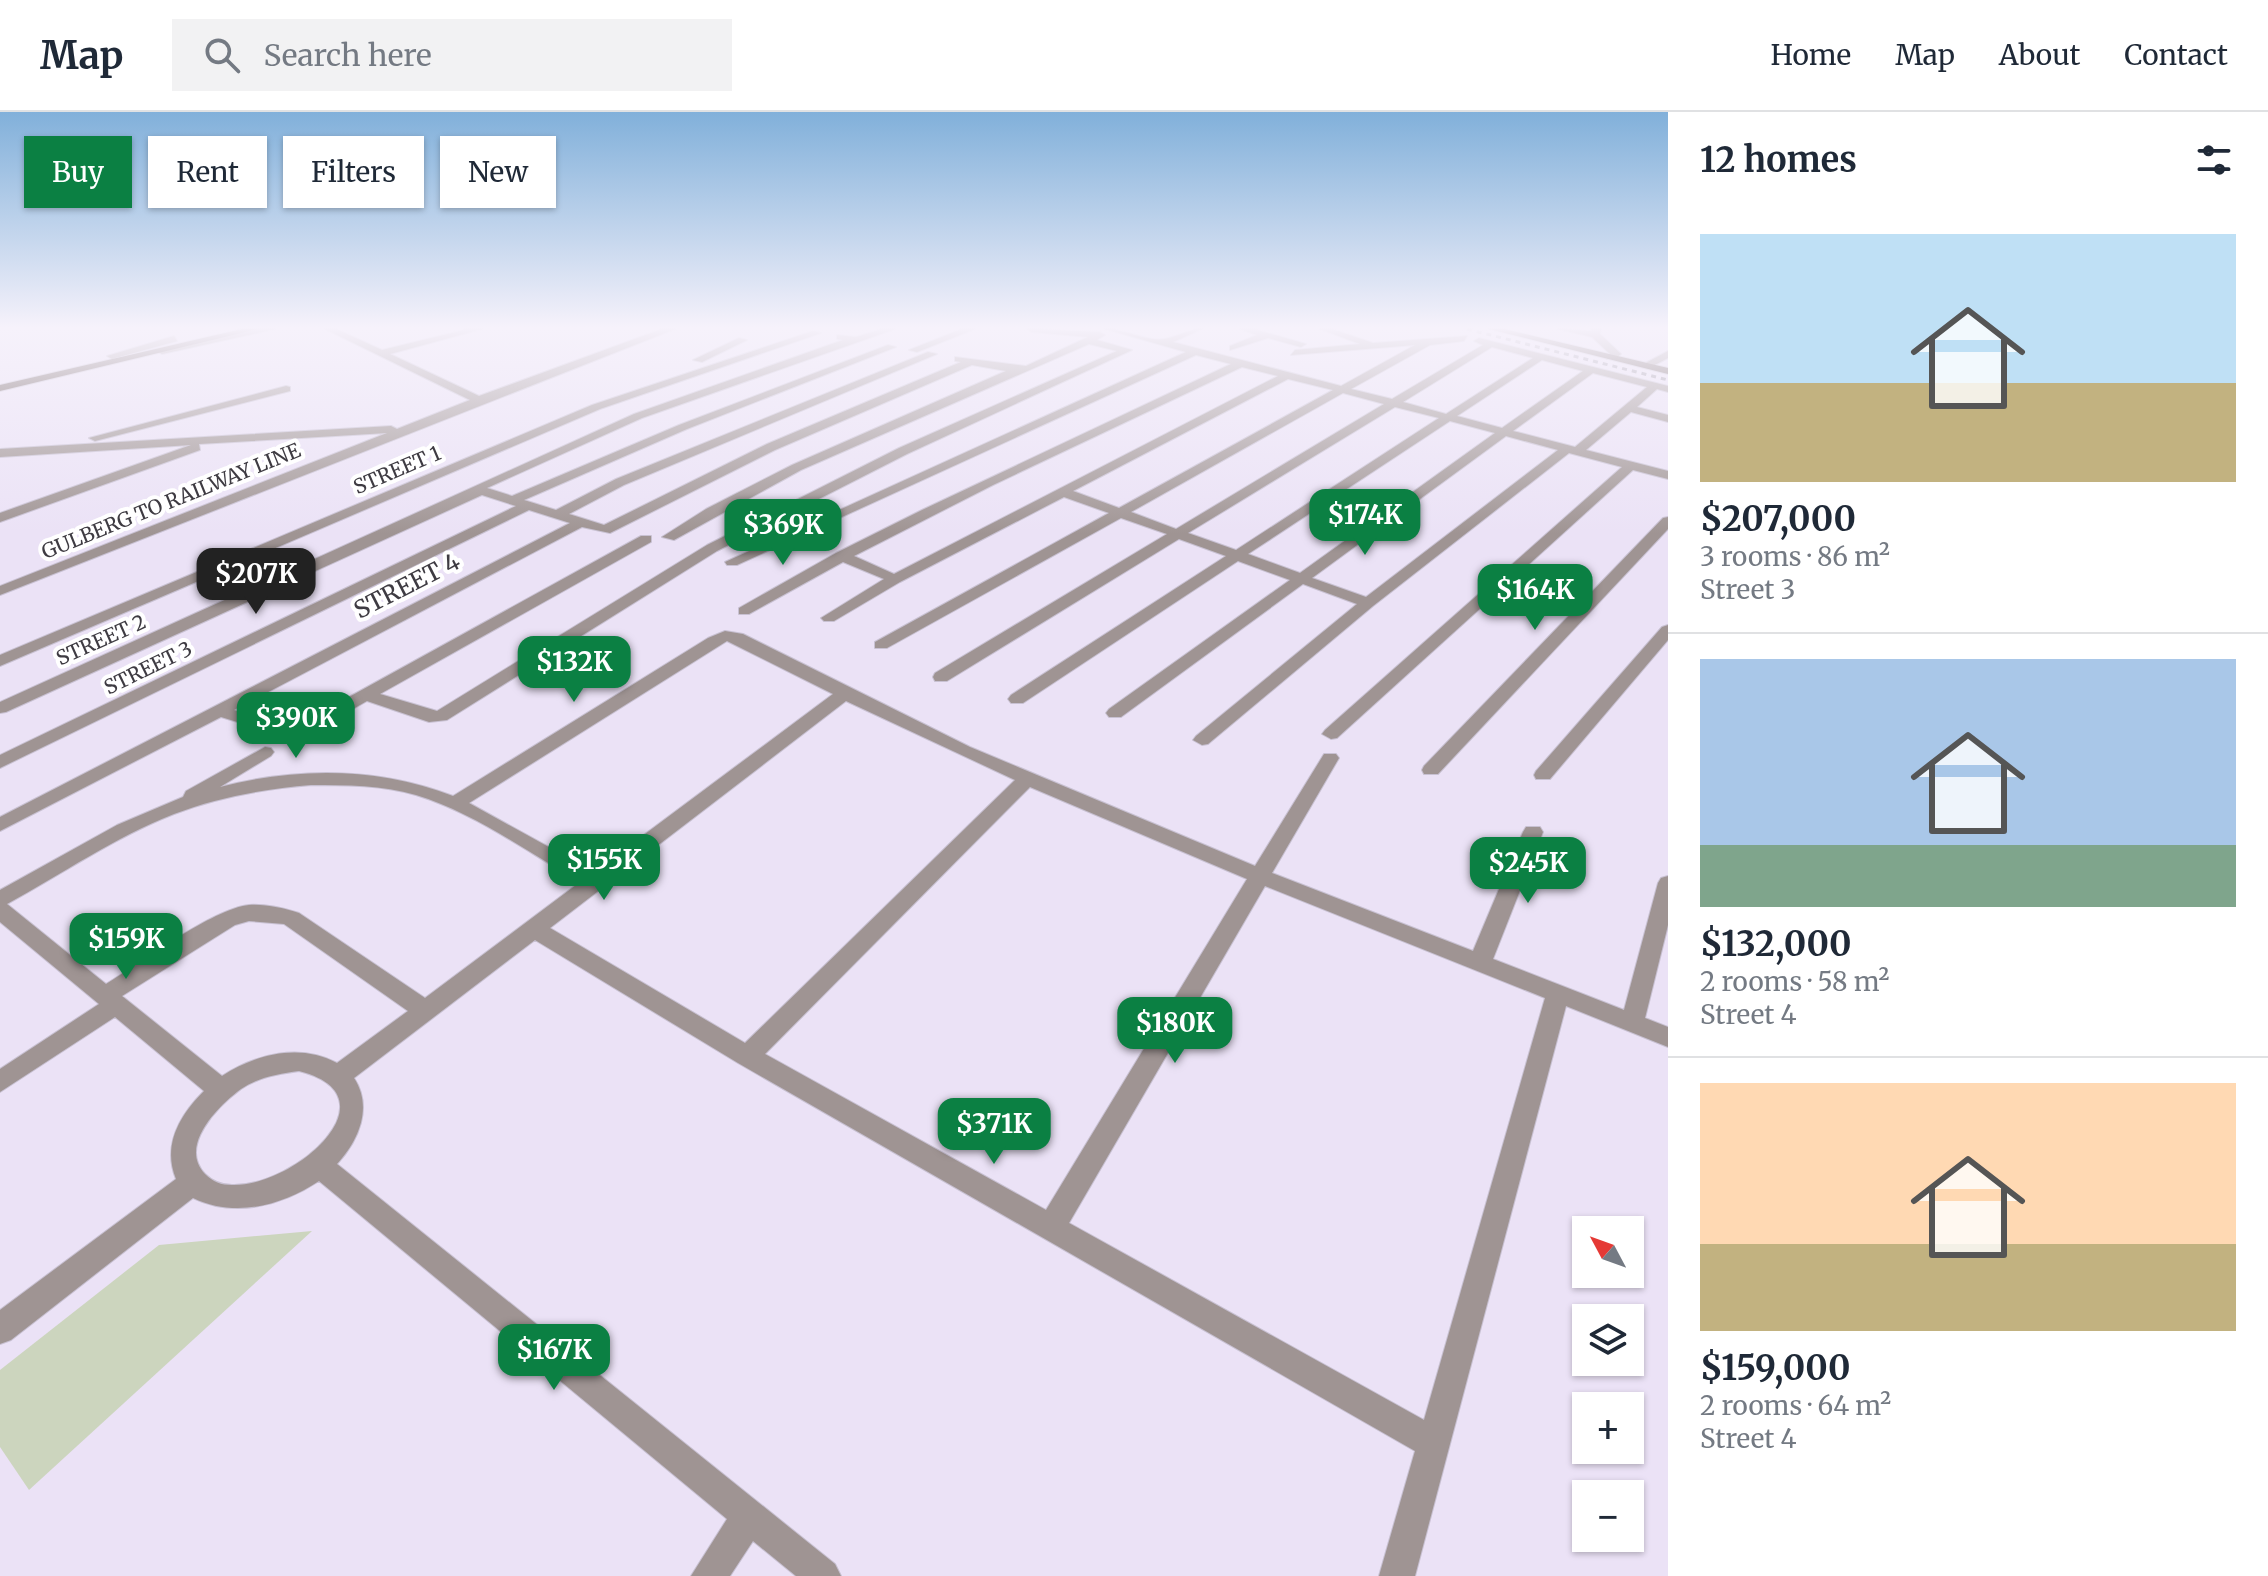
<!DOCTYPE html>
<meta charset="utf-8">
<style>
body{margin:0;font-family:Merriweather,serif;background:#f2f2f3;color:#1f2937;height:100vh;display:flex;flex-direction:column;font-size:30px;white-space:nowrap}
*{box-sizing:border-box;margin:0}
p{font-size:26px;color:#747a83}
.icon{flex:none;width:44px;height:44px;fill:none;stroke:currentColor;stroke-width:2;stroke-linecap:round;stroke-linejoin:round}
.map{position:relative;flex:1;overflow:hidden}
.side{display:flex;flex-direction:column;background:#fff;width:600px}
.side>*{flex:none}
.top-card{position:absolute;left:24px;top:24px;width:760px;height:72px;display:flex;gap:16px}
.needle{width:52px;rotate:311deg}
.fabs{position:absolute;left:1572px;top:1104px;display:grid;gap:16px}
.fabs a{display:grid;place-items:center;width:72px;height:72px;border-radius:0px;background:#fff;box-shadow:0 2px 6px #0004;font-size:40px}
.price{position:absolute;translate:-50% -68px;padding:0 18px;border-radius:16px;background:#0b8043;color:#fff;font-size:26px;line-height:52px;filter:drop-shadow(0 2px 4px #0008)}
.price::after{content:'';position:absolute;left:50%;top:48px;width:24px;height:18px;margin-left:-12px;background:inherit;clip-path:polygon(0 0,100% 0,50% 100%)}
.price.current{background:#222;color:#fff}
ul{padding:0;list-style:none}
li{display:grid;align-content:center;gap:16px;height:424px;padding:0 32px}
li+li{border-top:2px solid #e0e1e3}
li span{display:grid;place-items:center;height:248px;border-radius:0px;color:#555}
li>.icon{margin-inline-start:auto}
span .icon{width:144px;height:144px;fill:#fffc;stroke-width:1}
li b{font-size:34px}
h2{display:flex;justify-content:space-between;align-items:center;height:96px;padding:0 32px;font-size:34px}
.chip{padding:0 28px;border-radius:0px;background:#fff;box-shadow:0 2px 6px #0004;font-size:28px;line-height:72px}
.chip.current{background:#0b8043;color:#fff}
header{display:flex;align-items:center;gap:48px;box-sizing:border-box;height:112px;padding:0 40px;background:#fff;border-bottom:2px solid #e0e1e3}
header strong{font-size:38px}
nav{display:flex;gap:44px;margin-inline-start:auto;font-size:28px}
.search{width:560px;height:72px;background:#f2f2f3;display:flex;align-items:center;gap:20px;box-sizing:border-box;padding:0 28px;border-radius:0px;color:#747a83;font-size:30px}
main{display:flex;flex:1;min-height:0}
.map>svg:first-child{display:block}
.green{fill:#ccd5be}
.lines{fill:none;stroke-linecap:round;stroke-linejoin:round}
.minor-casing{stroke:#c8c1d2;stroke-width:2}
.major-casing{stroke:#c8c1d2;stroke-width:2}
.minor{fill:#9f9493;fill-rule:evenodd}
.major{fill:#63524f;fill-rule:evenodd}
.rail{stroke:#918b99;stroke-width:3;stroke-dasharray:5 5;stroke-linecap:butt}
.labels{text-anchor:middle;stroke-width:8;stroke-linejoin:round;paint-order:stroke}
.far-street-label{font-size:20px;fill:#3e3b42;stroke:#fff}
.street-label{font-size:24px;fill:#3e3b42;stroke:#fff}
</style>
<header>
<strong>Map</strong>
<div class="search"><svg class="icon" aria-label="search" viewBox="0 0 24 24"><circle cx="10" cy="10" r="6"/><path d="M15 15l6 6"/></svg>Search here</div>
<nav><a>Home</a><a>Map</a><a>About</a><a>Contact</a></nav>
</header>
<main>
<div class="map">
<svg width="1668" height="1464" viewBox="0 0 1668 1464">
<rect width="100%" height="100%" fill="#ebe2f6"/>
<path class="green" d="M312 1119 29 1378 0 1335V1258L159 1133Z"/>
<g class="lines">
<g class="minor-casing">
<path id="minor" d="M258 217H275L162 242 157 239Z
M325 217H336L382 238 468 217H482L390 242 479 284 662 217H675L0 483V474L387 321 199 332 200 338 0 410V401L191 333 0 345V337L391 314 397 317 470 288Z
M882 217H895L642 306 487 376 512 384 679 313 888 233 896 235 687 317 524 388 556 398 616 367 928 240 937 242 624 373 569 402 604 413 767 332 961 250 955 249V245L1026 254 1088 225 1032 220 1028 217 1100 220 1105 223 1097 228 1132 238 907 342 717 439 447 608 429 610 367 589 311 621 286 625 221 605 0 719V705L570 411 529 398 0 656V643L516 394 482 383 6 600 0 601V590L634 302 843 228 837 227V223L856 225ZM1089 232 1117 239 899 336 707 433 437 599 380 582 651 430V424H641L300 612 287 615 234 598 582 415 610 421 775 338 972 253 1006 259 792 353 706 397 662 425 674 428 801 358Z
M962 217H975L917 240 909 238Z
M1105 217C1124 216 1146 230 1164 227 1178 225 1188 217 1202 217L1173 230 1341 274 1415 233 1291 243 1295 238 1360 232 1320 217H1332L1373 231 1467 224 1464 229 1430 233 1351 277 1392 287 1483 233 1474 229 1479 226 1668 274V280L1657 277 1637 295 1668 303V310L1631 300 1586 338 1668 359V367L1633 358 1337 626 1331 627 1322 622 1325 618 1622 355 1569 341 1373 494 1208 632 1202 633 1193 628 1196 624 1357 492 1303 472 1121 605H1109L1106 601 1109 597 1290 468 1238 449 1023 591H1011L1008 587 1011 583 1226 444 1179 427 947 569H935L933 565 935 561 1167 422 1121 406 887 536H875V530L1109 401 1064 385 900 470 834 509H824L821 506 884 467 843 450 749 502H739V496L836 441 922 398 1231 252 1196 243 737 453H727L725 450 1186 240ZM1492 235 1533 246 1446 302 1403 290ZM1542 248 1583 259 1502 316 1457 304ZM1242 255 1278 264 894 462 854 444 993 373ZM1593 261 1647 275 1575 335 1513 319ZM1288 267 1333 278 1119 396 1073 379ZM1343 281 1384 292 1176 417 1131 400ZM1395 295 1439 306 1236 438 1188 421ZM1450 309 1495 321 1300 461 1248 442ZM1506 324 1558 338 1366 485 1312 466Z
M1240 217H1254L1306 232 1301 235 1268 226 1230 238V234L1257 223Z
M1558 217 1591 219 1593 217H1601L1600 222 1621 242 1615 247H1607L1610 242 1592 225Z
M813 219 821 221 600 297 0 554V543L592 293Z
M174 224 177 229 112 247 107 244Z
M739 226 747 228 702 250 693 248Z
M1668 239V246L1649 256 1640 254Z
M286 274 290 275V279L95 329 89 326Z
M1668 405V417L1438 662H1424L1422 658 1424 654 1663 406Z
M1668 513V528L1550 667H1536L1534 663 1536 659 1662 515Z
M725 519 743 522 970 635 1255 754 1324 642H1336L1339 646 1272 761 1473 839 1523 720 1526 715H1540L1543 720 1493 847 1624 898 1658 771 1661 766 1668 764V813L1645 906 1668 915V935L1566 894 1415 1464H1379L1415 1339 738 951 535 828 354 966C373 995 359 1028 337 1052L835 1452 841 1464H796L753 1429 730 1464H691L727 1407 319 1069C281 1094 235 1106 193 1086L11 1228 0 1232V1198L176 1067C162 1033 180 1003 204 979L115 905 0 980V957L99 892 0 810V778L117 713 183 685 186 679 265 635 271 636 274 640 271 644 220 675C297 655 378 655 453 684L708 526ZM727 529 833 582 594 760 469 691ZM846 589 1015 668 745 931 550 816ZM311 673C347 673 382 673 416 683 475 701 527 740 580 770L425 886 299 801C283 796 266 792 249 793 212 797 141 851 106 872L7 792C62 762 115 725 174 702 218 685 264 677 311 673ZM1030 675 1247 767 1046 1098 765 942ZM1265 774 1545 886 1424 1308 1069 1111ZM249 809 284 812 408 899 337 951C300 931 256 942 222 964L122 884 235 813ZM299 959C398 984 295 1075 232 1073 221 1073 213 1070 205 1062 178 1034 218 994 241 977 259 965 278 962 299 959Z"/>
</g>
<g class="major-casing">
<path id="major" d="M242 217H258L0 279V273Z
M1489 217H1504L1668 256V262Z"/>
</g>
<use href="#minor" class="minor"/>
<use href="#major" class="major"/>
<path class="rail" d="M1467 217 1668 268"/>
</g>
<linearGradient id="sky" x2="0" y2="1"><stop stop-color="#81b0da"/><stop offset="0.51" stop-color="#f6f2fb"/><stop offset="1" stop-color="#f6f2fb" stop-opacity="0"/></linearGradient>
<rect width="1668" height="422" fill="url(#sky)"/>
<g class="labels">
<g class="far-street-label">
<text transform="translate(397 358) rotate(-23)" y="7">STREET 1</text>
<text transform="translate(171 389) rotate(-22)" y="7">GULBERG TO RAILWAY LINE</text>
<text transform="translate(101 528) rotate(-24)" y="7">STREET 2</text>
<text transform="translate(148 556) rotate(-26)" y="7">STREET 3</text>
</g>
<g class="street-label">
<text transform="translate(407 474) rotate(-27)" y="8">STREET 4</text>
</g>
</g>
</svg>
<div class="fabs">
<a><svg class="needle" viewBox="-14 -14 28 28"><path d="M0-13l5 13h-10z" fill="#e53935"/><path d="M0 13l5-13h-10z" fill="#747a83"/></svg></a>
<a><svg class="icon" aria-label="layers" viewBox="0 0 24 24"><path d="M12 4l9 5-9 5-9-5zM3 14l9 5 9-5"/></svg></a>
<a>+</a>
<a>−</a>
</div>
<b class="price" style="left:1365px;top:445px">$174K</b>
<b class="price" style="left:783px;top:455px">$369K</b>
<b class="price current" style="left:256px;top:504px">$207K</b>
<b class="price" style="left:1535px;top:520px">$164K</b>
<b class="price" style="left:574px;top:592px">$132K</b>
<b class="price" style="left:296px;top:648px">$390K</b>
<b class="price" style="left:604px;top:790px">$155K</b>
<b class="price" style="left:1528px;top:793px">$245K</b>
<b class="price" style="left:126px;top:869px">$159K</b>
<b class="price" style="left:1175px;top:953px">$180K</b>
<b class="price" style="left:994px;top:1054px">$371K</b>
<b class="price" style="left:554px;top:1280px">$167K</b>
<div class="top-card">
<a class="chip current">Buy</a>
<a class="chip">Rent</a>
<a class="chip">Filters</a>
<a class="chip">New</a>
</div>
</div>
<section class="side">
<h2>12 homes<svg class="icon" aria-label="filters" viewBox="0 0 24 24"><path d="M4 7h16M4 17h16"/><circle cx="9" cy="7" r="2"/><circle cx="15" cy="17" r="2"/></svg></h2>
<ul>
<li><span style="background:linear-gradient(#bfe0f5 60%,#c2b280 0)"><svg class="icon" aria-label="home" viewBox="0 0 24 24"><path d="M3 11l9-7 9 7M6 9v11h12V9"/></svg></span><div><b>$207,000</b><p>3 rooms · 86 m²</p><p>Street 3</p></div></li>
<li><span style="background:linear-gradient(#a9c7e8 75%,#7fa58c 0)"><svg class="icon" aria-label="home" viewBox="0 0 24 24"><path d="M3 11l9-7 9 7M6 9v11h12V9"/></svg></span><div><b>$132,000</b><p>2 rooms · 58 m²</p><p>Street 4</p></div></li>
<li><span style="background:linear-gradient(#ffd9b3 65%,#c2b280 0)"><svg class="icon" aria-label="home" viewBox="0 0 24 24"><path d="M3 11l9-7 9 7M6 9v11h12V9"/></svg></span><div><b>$159,000</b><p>2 rooms · 64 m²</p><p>Street 4</p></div></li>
</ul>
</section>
</main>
